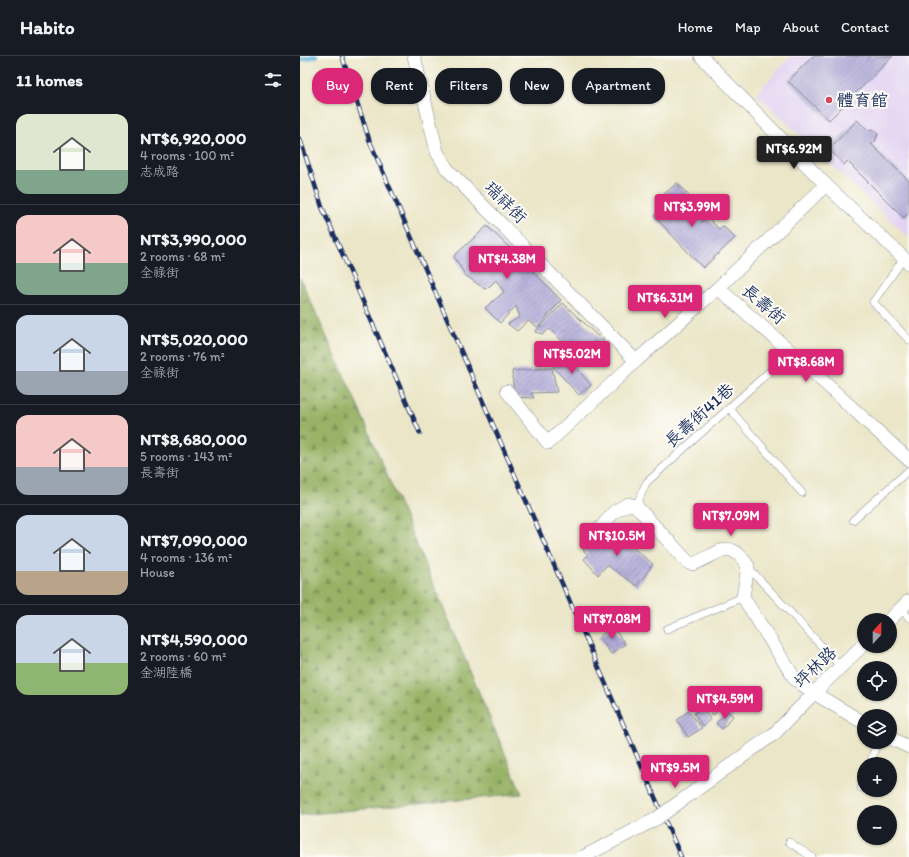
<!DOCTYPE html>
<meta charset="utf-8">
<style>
body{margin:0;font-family:Itim,"LXGW WenKai TC",sans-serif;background:#242831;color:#f1f3f6;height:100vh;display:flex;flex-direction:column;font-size:15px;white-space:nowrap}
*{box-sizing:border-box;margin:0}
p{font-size:13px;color:#9ea1a6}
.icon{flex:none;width:22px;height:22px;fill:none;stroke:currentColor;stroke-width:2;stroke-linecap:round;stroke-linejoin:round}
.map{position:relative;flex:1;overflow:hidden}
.details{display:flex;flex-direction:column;background:#171b24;width:300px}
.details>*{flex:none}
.guide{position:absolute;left:12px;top:12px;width:380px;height:36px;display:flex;gap:8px}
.needle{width:26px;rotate:21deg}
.fabs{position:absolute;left:557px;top:557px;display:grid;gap:8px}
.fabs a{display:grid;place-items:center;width:40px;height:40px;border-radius:50%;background:#171b24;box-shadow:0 1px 3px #0004;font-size:20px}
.price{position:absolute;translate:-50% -34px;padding:0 9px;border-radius:4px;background:#db2777;color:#fff;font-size:13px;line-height:26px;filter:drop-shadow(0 1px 2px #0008)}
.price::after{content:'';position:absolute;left:50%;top:24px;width:12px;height:9px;margin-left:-6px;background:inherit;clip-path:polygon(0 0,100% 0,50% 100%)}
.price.on{background:#222;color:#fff}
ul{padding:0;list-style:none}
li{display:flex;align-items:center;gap:12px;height:100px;padding:0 16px}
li+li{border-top:1px solid #363941}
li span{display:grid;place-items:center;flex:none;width:112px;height:80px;border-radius:12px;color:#555}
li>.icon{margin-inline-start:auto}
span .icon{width:48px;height:48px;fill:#fffc;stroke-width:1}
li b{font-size:17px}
h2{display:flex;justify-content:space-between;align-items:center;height:48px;padding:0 16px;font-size:17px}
.pill{padding:0 14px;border-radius:16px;background:#171b24;box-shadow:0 1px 3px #0004;font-size:14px;line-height:36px}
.pill.on{background:#db2777;color:#fff}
header{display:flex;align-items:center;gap:24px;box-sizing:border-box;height:56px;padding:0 20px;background:#171b24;border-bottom:1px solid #363941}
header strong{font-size:19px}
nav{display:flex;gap:22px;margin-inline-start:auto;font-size:14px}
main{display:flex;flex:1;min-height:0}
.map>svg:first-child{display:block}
.built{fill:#e3d3f2}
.forest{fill:url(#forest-firs);stroke:#5a7162}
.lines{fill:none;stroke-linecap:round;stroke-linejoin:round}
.stream{stroke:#5db2da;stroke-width:4.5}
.building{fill:url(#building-hatch)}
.service-casing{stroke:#838a93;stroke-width:8}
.minor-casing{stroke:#838a93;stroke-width:14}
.service{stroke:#fff;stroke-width:7}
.minor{stroke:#fff;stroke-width:13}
.rail-casing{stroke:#1b2f5e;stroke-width:4.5}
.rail{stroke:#fdfcf7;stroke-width:3;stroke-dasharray:9;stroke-linecap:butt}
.minor-bridge-casing{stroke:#838a93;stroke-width:14;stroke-linecap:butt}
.minor-bridge{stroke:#fff;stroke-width:13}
.poi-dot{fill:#d1495b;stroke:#fdfcf7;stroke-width:1.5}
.labels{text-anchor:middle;stroke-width:4;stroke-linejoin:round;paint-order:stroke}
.poi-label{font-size:17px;fill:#1b2f5e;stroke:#fdfcf7;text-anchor:start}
.street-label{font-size:17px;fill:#1b2f5e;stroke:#fdfcf7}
</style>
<header>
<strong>Habito</strong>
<nav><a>Home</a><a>Map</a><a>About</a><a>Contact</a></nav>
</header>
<main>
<section class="details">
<h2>11 homes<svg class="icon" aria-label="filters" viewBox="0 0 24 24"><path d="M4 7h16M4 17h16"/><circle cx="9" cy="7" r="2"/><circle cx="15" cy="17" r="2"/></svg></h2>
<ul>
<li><span style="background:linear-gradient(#dfe7d0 70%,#7fa58c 0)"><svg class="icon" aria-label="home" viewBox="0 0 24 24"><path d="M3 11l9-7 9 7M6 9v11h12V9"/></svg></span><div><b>NT$6,920,000</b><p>4 rooms · 100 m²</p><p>志成路</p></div></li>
<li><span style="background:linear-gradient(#f6c9c9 60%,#7fa58c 0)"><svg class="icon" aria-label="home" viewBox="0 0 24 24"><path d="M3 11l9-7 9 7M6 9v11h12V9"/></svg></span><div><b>NT$3,990,000</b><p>2 rooms · 68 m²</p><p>全祿街</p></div></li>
<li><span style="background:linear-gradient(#c9d6e8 70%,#9aa5b1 0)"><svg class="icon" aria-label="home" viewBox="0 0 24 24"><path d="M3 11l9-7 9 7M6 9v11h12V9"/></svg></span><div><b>NT$5,020,000</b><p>2 rooms · 76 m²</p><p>全祿街</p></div></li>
<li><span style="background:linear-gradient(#f6c9c9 65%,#9aa5b1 0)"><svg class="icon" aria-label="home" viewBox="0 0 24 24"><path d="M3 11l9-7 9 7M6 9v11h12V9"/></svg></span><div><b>NT$8,680,000</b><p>5 rooms · 143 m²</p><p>長壽街</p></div></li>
<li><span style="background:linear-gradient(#c9d6e8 70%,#b9a48a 0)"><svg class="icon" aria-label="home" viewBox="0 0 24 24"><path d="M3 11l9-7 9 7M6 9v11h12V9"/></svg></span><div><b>NT$7,090,000</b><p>4 rooms · 136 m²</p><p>House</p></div></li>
<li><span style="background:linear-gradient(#c9d6e8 60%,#8fb573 0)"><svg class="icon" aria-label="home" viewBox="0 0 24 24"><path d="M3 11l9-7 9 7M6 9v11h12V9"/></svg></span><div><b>NT$4,590,000</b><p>2 rooms · 60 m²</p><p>金湖陸橋</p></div></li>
</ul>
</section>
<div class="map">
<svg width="609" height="801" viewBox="0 0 609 801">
<defs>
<pattern id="forest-firs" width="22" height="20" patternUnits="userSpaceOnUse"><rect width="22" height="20" fill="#98b366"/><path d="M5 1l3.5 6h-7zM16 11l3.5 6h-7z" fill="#7b9257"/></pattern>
<pattern id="building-hatch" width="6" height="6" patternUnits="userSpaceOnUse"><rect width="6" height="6" fill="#b1aad8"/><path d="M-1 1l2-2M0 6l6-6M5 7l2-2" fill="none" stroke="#8f8bb2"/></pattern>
</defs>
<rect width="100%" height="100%" fill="#fdfcf7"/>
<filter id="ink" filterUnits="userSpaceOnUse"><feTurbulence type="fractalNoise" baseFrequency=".025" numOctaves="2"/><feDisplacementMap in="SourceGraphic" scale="8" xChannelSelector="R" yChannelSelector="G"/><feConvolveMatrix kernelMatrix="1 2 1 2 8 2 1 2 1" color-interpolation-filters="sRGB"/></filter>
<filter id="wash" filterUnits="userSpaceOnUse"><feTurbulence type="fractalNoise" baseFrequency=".012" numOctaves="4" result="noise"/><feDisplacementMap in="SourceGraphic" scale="16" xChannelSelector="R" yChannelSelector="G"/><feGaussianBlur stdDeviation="0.9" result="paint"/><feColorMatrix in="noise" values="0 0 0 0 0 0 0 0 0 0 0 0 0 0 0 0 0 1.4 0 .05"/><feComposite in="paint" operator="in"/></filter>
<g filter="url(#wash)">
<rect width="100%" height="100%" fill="#ebe6c8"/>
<path class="built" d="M491 0H609V182L456 38Z"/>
<path class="forest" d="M0 222 57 348 222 738 0 759Z"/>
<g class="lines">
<path class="stream" d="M0 4 16 0"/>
</g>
<g id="blocks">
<path class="building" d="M513 0H593L529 64 488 25Z
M557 64 568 74 573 73 578 77 575 86 571 88 609 125V157L604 162 547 105 544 109 529 93Z
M377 127 393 144 387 150 402 166 407 161 419 173 423 170 435 182 403 212 354 160 370 145 364 138Z
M187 170 219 201 261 244 238 271 228 265 217 275 208 268 220 261 216 250 200 267 185 252 204 236 196 224 190 230 185 233 165 219 154 200Z
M263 247 304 286 300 290 294 285 281 301 268 295 266 300 262 285 253 276 249 273 243 278 235 276Z
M266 300 291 329 279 339 253 311 258 304Z
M252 312 257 336 231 337 234 342 214 341 212 315Z
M309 472 353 508 337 530 307 509 298 519 284 503 288 499 283 494Z
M312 570 325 588 311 598 299 581Z
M412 640 422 650 413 659 404 647Z
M402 651 411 664 403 670 394 658Z
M388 655 402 672 388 681 377 664Z
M428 656 433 660 422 673 416 667Z"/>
</g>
</g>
<g filter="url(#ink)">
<use href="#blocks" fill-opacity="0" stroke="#838a93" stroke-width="1"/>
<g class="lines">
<g class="service-casing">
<path id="service" d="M604 202 573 246 609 284
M429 352 502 437
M336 450 346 427 491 296
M553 464 609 414
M448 511 541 611
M601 552 609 562
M367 573 443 541
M570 708 577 686
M561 732 564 725
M489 786 512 801"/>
</g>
<g class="minor-casing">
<path id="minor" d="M114 0 137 96 147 113 336 305
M401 0 526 129 609 207
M418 232 491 296 609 404
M207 335 248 387 336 305 418 232 526 129
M297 476 314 456 328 448 336 450 389 507 393 508C420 498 428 480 448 510L443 541 495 623 514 637 564 667
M589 564 609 545
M475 677 514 637 564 588
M590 682 609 691"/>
</g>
<use href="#service" class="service"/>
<use href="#minor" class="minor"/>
<g class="rail-casing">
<path id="rail" d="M42 0 70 86 381 801
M0 83 22 151 120 377"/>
</g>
<use href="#rail" class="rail"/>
<g class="minor-bridge-casing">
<path id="minor-bridge" d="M283 801 356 763 475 677"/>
</g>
<use href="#minor-bridge" class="minor-bridge"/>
</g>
</g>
<circle class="poi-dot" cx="529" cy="44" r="4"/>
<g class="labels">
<g class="poi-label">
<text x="537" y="50">體育館</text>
</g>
<g class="street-label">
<text transform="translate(206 146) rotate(45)" y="6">瑞祥街</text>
<text transform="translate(464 248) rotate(41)" y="6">長壽街</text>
<text transform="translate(399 359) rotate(-42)" y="6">長壽街41巷</text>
<text transform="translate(515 611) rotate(-44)" y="6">坪林路</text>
</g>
</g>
</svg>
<div class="fabs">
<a><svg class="needle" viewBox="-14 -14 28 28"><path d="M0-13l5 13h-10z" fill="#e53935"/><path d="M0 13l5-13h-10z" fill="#9ea1a6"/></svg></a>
<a><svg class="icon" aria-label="locate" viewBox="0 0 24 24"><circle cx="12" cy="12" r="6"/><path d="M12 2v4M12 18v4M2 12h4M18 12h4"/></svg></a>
<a><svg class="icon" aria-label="layers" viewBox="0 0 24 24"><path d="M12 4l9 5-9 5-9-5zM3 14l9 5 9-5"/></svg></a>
<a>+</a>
<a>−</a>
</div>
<b class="price on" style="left:494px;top:114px">NT$6.92M</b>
<b class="price" style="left:392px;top:172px">NT$3.99M</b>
<b class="price" style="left:207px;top:224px">NT$4.38M</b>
<b class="price" style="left:365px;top:263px">NT$6.31M</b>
<b class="price" style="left:272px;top:319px">NT$5.02M</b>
<b class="price" style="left:506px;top:327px">NT$8.68M</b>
<b class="price" style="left:431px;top:481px">NT$7.09M</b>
<b class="price" style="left:317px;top:501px">NT$10.5M</b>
<b class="price" style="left:312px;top:584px">NT$7.08M</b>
<b class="price" style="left:425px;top:664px">NT$4.59M</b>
<b class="price" style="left:375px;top:733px">NT$9.5M</b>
<div class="guide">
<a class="pill on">Buy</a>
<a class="pill">Rent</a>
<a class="pill">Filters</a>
<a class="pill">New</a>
<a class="pill">Apartment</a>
</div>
</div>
</main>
